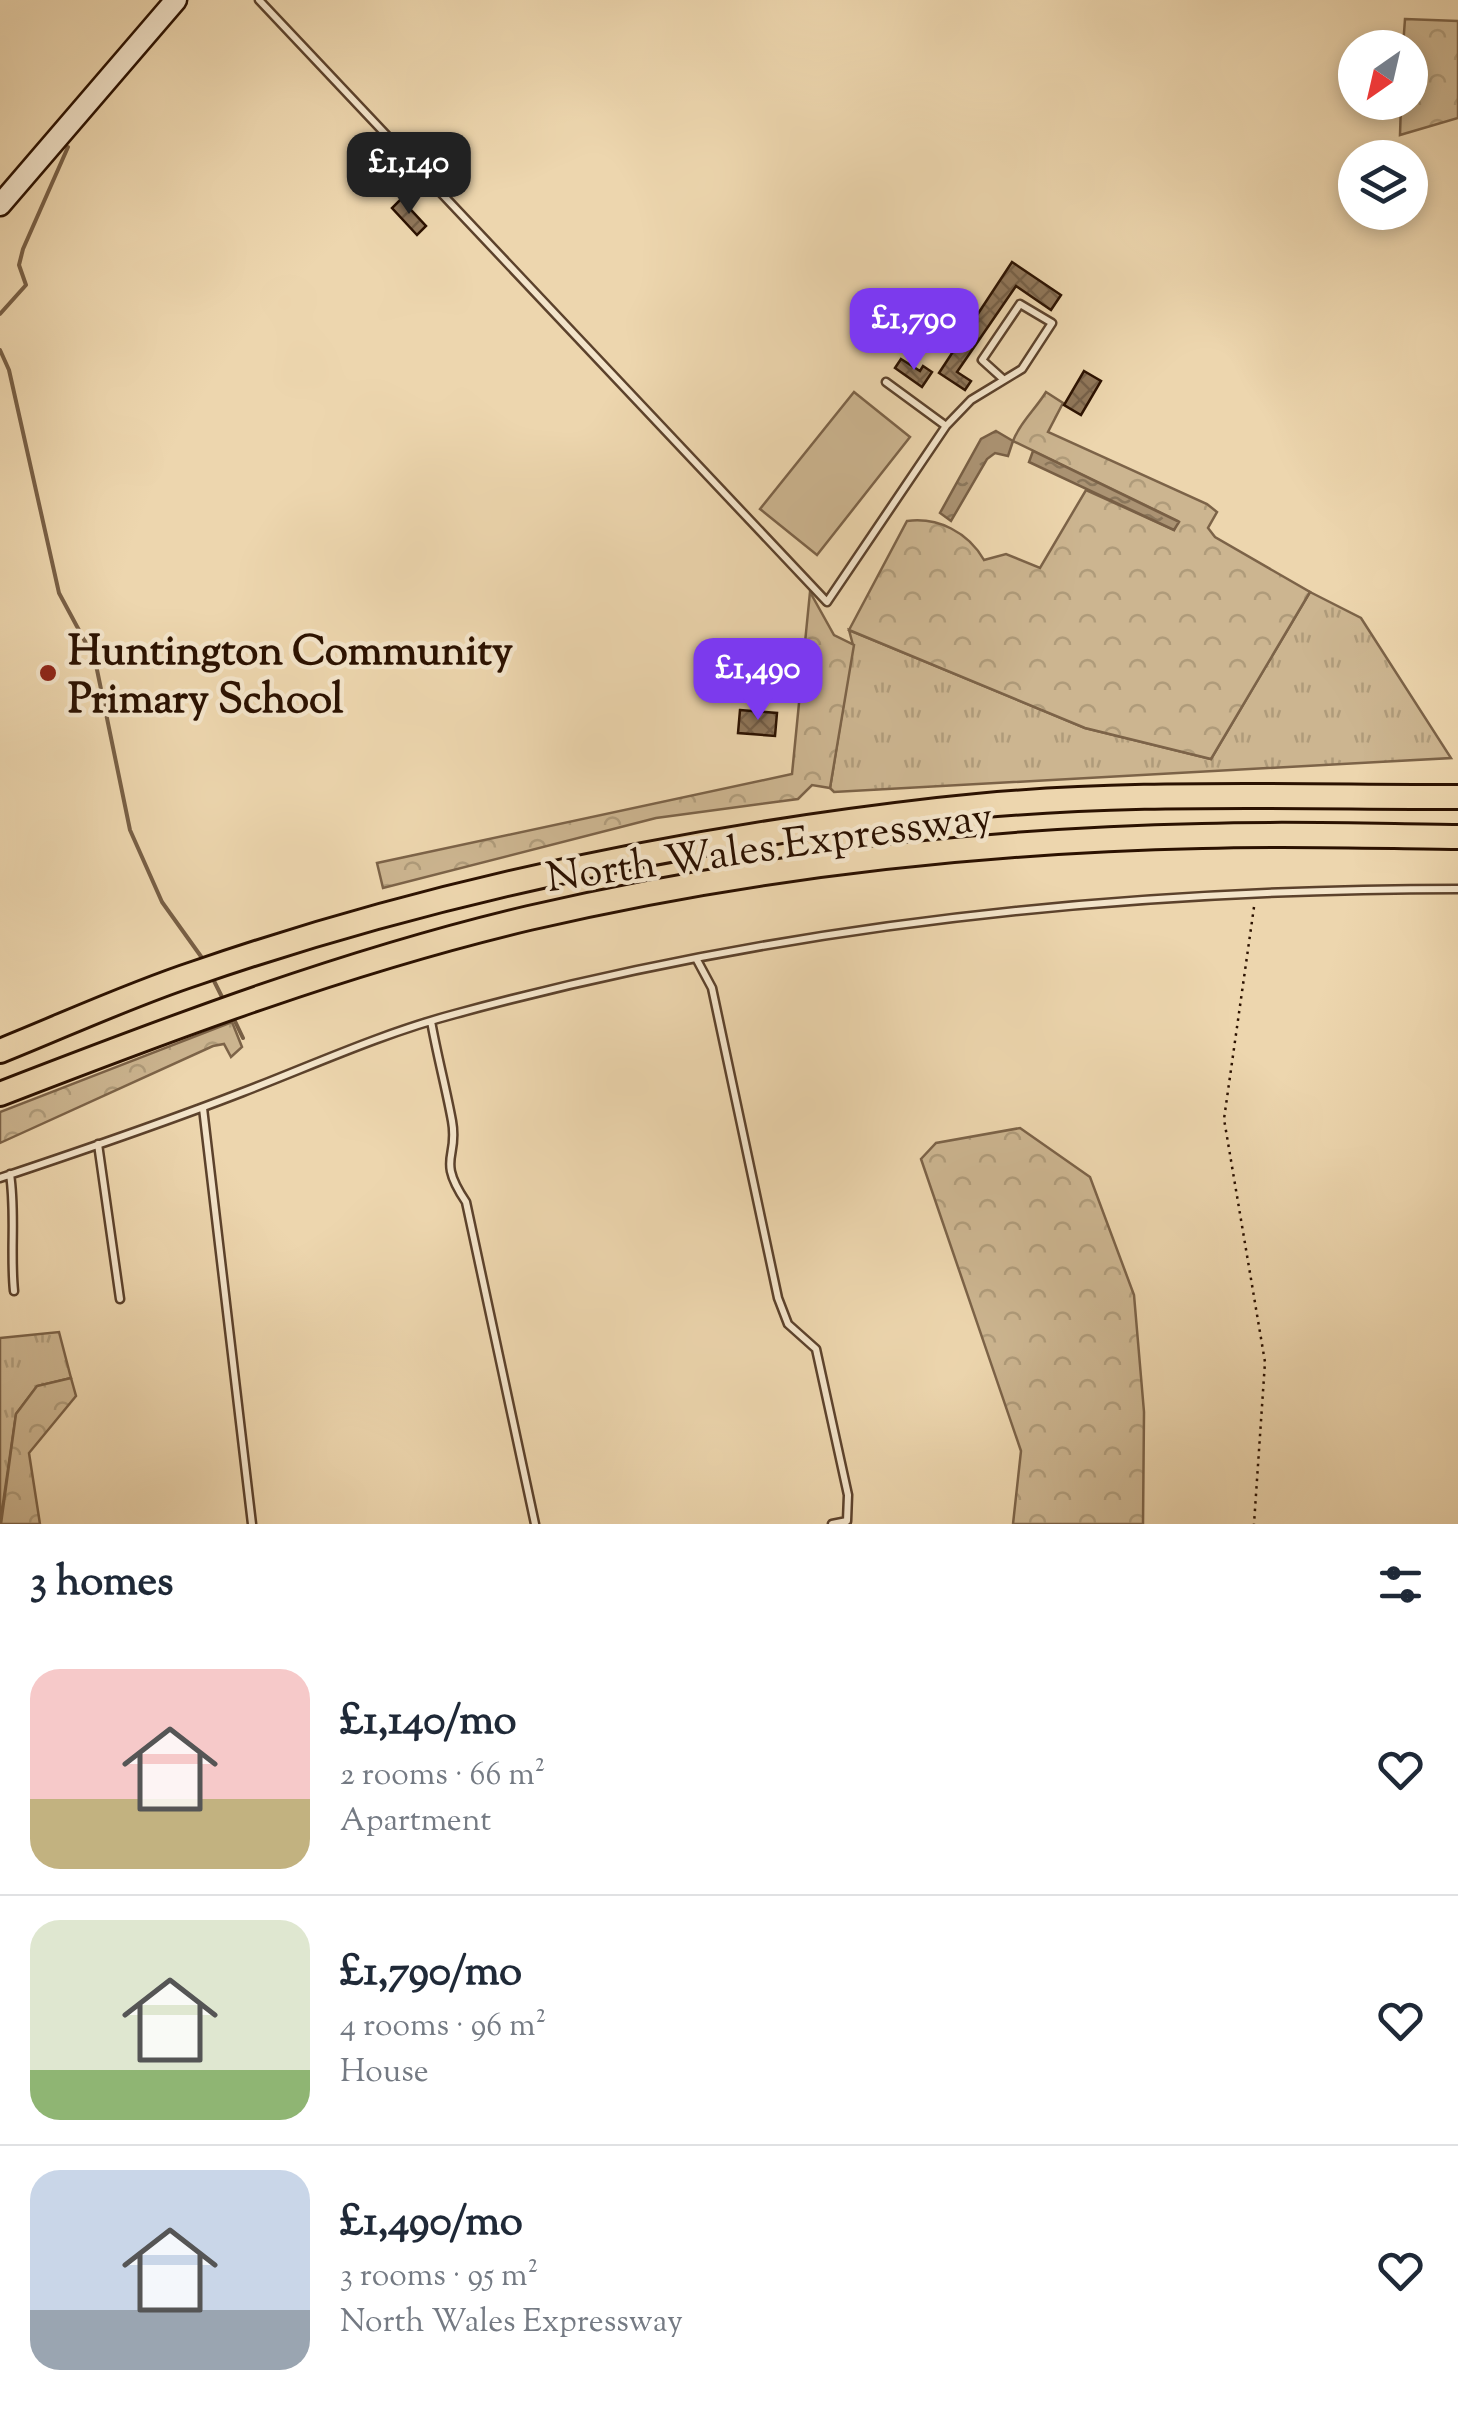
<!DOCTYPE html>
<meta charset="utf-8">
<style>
body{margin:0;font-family:"Sorts Mill Goudy",serif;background:#f6f6f7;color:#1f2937;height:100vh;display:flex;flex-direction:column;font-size:38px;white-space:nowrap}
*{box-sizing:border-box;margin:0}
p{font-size:32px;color:#747a83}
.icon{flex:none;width:55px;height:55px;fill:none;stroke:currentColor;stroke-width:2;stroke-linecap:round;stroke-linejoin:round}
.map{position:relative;height:1524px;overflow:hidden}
.details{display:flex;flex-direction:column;background:#fff;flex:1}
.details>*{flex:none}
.needle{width:65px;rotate:214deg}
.fabs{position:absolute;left:1338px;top:30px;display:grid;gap:20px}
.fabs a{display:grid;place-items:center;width:90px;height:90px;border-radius:50%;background:#fff;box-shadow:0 5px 15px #0003;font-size:50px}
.price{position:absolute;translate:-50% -85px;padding:0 22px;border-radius:20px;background:#7c3aed;color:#fff;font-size:32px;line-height:65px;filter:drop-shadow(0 2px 5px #0008)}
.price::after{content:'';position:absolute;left:50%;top:60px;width:30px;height:22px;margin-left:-15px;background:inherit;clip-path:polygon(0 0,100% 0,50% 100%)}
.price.selected{background:#222;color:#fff}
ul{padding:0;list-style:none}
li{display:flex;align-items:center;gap:30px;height:250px;padding:0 30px}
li+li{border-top:2px solid #e0e1e3}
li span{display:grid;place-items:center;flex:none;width:280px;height:200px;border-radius:30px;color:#555}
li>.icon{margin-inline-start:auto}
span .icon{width:120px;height:120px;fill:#fffc;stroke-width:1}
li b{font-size:42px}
h2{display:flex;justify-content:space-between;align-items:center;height:120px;padding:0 30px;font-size:42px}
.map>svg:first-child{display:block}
.grass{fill:url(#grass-tufts);stroke:#7c6348;stroke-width:2.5}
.forest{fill:url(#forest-crowns);stroke:#7c6348;stroke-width:2.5}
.pitch{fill:#ccb590;stroke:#7c6348;stroke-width:2.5}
.water{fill:url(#water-ripples);stroke:#785f45;stroke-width:2.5}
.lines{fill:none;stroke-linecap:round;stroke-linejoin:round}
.stream{stroke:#785f45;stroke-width:4}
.building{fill:url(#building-cross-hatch);stroke:#2b1100;stroke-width:2.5}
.service-casing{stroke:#5c422c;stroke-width:11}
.secondary-casing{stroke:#2b1100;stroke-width:25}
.trunk-casing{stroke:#2b1100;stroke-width:28}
.path{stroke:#2b1100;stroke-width:2.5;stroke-dasharray:2.5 5;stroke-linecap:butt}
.service{stroke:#f3e4ca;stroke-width:6}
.secondary{stroke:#f3e4ca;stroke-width:20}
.trunk{stroke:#edd6ae;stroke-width:22}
.poi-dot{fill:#8f2418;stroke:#f3e4ca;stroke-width:4}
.labels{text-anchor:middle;stroke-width:9;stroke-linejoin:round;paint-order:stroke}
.poi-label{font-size:42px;font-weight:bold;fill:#2b1100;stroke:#f3e4ca;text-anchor:start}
.street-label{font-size:42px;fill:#2b1100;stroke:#f3e4ca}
</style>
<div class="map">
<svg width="1458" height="1524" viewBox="0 0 1458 1524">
<defs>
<pattern id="grass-tufts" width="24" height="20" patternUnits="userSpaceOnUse" patternTransform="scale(2.5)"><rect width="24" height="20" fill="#ccb590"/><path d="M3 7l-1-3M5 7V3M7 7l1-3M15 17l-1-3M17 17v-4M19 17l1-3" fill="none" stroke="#af9b7a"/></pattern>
<pattern id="forest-crowns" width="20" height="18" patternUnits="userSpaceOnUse" patternTransform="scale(2.5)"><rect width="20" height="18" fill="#ccb590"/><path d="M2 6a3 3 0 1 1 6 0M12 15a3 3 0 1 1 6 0" fill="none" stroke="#af9b7a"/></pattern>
<pattern id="water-ripples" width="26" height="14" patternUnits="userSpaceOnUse" patternTransform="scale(2.5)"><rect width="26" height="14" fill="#ab9373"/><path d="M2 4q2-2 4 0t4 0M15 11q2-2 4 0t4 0" fill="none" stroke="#8b775c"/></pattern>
<pattern id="building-cross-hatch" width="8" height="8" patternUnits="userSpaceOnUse" patternTransform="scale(2.5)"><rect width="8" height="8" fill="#90775a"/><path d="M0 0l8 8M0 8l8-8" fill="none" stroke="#766048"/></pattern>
</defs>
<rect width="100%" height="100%" fill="#edd6ae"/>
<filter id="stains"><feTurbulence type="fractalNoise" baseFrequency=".002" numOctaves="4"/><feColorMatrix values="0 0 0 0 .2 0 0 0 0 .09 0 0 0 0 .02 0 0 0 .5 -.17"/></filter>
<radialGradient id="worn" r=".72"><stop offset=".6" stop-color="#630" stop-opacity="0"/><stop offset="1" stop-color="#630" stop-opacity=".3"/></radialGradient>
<path class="grass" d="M1310 592 1361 618 1451 758 834 792 830 788 853 645 849 630 1085 728 1211 759Z
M59 1332 71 1378 37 1386 16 1414 0 1524V1338Z"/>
<path class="forest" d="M1405 19 1458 21V118L1400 135 1401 103 1410 102V48L1403 47Z
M1046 392 1063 403 1048 432 1207 504 1217 512 1208 528 1215 537 1310 592 1211 759 1085 728 849 630 907 521C938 517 968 532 984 560L1006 554 1040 568 1086 490 1174 530 1178 521 1013 441C1020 422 1035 410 1046 392Z
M810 592 834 635 854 645 830 788 812 785 798 799 656 818 383 888 377 863 792 774Z
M232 1022 242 1047 231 1057 224 1044 213 1046 0 1143V1112Z
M1020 1128 1090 1177 1134 1295 1144 1412 1143 1524H1013L1021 1451 921 1159 936 1143Z
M71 1378 76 1396 29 1453 40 1524H1L16 1414 37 1386Z"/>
<path class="pitch" d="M854 392 910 437 817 555 760 509Z"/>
<path class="water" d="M996 431 1013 441 1008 456 995 453 987 459 951 521 940 513 981 439Z
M1033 451 1179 522 1174 530 1029 462Z"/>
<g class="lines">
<path class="stream" d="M0 314 26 285 19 265 23 249 68 147
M0 350 9 370 59 593 95 660 130 830 162 902 205 962
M211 975 225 1003
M232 1015 243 1038"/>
</g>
<path class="building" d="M401 199 426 226 417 235 392 208Z
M1012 262 1061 295 1051 310 1016 286 957 372 971 381 965 390 939 373Z
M901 359 920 371 923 366 932 372 922 387 895 368Z
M1084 371 1101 381 1081 415 1064 405Z
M740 710 777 713 775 736 738 733Z"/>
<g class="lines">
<g class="service-casing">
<path id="service" d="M259 0 827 602 946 426 971 400 1022 369 1052 323 1020 304 982 360 1003 379
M886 382 946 426
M697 960 712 988 778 1298 788 1324 816 1349 848 1495 847 1521 832 1524
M431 1021C437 1055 446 1088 452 1121 459 1159 436 1157 466 1202L535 1524
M203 1108 252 1524
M98 1144 120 1299
M10 1174C16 1214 10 1251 14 1291
M0 1178C81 1151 163 1123 243 1092 313 1065 383 1033 455 1014 781 925 1121 889 1458 889"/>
</g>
<g class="secondary-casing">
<path id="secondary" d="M0 205 176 0"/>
</g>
<g class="trunk-casing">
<path id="trunk" d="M0 1051C65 1025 129 995 196 973 437 890 685 839 938 810 1110 790 1285 797 1458 797
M0 1094C173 1027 347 961 529 918 748 867 977 841 1202 836 1287 833 1373 836 1458 837"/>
</g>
<path class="path" d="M1254 907 1224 1119 1265 1362 1254 1524"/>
<use href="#service" class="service"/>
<use href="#secondary" class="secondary"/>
<use href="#trunk" class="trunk"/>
</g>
<circle class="poi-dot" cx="48" cy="673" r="10"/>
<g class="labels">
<g class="poi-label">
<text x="68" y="664">Huntington Community<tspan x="68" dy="48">Primary School</tspan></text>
</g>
<g class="street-label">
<text transform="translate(769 845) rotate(-8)" y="15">North Wales Expressway</text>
</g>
</g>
<rect width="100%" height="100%" filter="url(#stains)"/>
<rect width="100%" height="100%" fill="url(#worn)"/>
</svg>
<div class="fabs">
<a><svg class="needle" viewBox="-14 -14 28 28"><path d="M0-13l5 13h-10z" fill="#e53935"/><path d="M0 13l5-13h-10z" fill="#747a83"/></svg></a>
<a><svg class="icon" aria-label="layers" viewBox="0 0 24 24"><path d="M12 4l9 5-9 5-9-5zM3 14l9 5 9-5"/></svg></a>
</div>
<b class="price selected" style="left:409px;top:217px">£1,140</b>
<b class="price" style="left:914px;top:373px">£1,790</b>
<b class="price" style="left:758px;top:723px">£1,490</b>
</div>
<section class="details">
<h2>3 homes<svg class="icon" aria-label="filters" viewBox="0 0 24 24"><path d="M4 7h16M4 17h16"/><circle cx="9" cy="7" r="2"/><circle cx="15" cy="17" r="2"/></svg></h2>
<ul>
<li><span style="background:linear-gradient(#f6c9c9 65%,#c2b280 0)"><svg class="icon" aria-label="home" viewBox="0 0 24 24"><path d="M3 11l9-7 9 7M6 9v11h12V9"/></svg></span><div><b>£1,140/mo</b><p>2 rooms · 66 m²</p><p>Apartment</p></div><svg class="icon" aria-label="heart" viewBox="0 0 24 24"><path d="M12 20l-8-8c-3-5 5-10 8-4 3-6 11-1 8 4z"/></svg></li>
<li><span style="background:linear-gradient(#dfe7d0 75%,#8fb573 0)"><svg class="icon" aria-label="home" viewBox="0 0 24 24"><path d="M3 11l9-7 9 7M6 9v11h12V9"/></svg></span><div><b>£1,790/mo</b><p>4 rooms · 96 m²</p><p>House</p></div><svg class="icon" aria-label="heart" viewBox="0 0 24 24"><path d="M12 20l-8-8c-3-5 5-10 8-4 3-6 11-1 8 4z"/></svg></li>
<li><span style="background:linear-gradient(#c9d6e8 70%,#9aa5b1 0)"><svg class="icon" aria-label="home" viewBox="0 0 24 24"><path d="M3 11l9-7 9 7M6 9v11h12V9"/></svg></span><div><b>£1,490/mo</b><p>3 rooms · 95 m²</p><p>North Wales Expressway</p></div><svg class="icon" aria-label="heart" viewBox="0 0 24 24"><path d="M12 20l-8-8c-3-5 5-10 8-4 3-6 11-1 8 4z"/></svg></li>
</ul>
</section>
